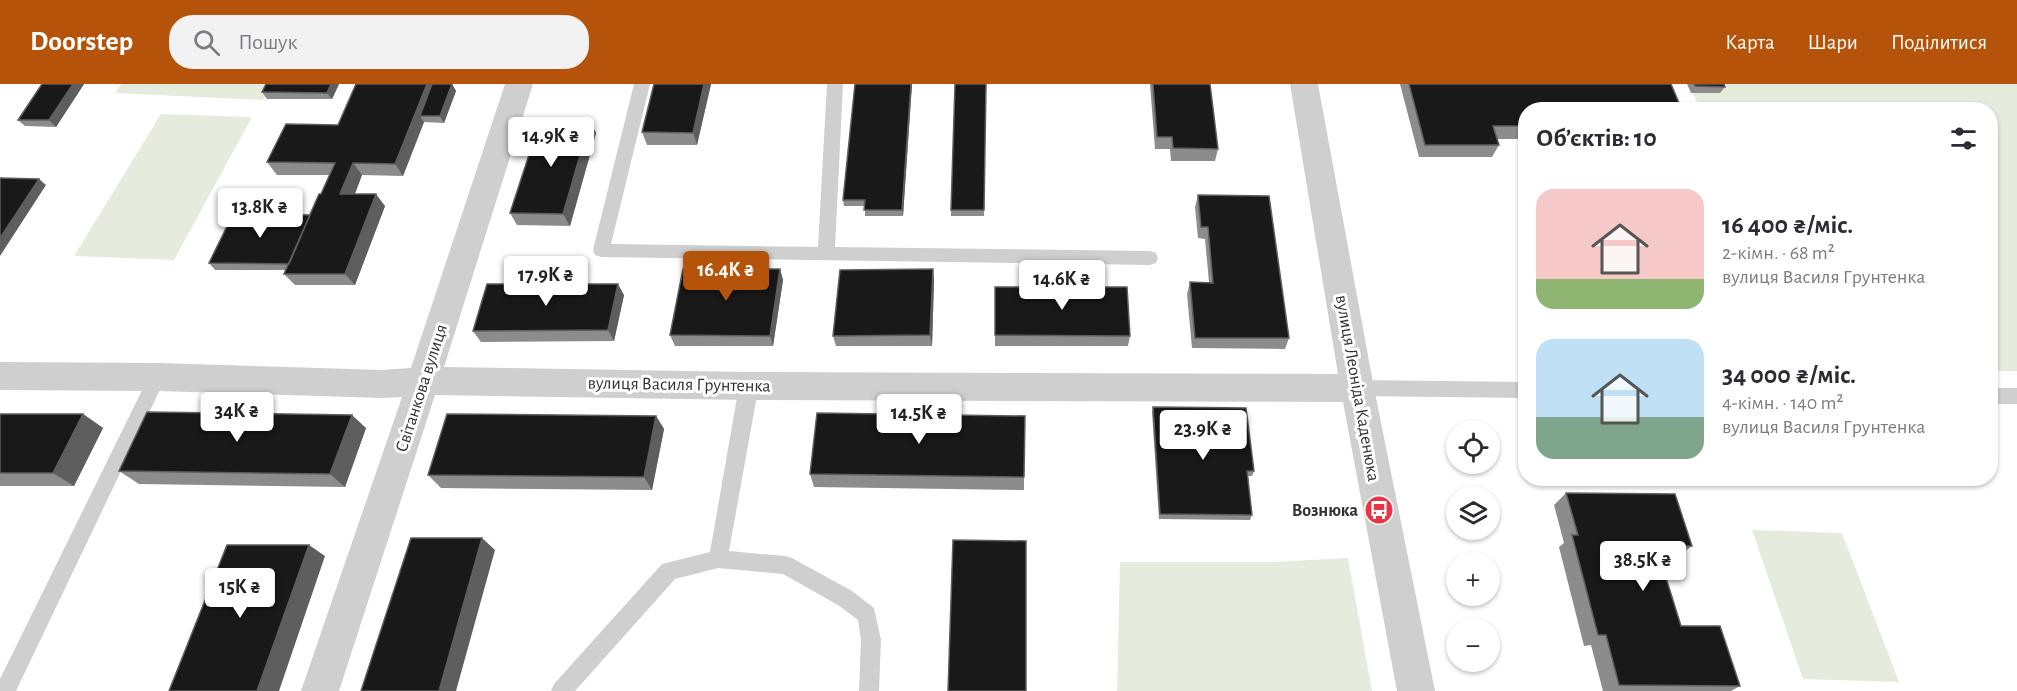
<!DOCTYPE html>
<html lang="uk">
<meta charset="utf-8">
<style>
body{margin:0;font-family:"Alegreya Sans",sans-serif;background:#f2f2f3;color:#2b2b33;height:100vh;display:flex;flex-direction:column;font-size:22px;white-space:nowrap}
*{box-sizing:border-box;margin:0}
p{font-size:20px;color:#7c7c81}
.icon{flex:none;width:33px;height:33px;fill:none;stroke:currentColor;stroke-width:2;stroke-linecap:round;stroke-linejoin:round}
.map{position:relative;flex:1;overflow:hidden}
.sheet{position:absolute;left:1518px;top:18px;width:480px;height:384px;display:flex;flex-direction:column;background:#fff;border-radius:24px;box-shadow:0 2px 4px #0004}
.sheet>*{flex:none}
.controls{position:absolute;left:1446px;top:336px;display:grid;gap:12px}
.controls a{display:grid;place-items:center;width:54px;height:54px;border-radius:50%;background:#fff;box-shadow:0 2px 4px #0004;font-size:30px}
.price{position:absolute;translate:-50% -51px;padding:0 14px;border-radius:6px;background:#fff;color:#222;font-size:20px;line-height:39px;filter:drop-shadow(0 2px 3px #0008)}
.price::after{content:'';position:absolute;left:50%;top:36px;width:18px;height:14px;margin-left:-9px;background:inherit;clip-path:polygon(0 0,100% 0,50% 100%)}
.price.selected{background:#b45309;color:#fff}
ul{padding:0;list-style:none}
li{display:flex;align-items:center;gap:18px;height:150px;padding:0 18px}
li span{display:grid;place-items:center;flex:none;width:168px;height:120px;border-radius:18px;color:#555}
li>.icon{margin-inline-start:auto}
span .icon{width:72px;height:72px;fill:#fffc;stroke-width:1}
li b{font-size:26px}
h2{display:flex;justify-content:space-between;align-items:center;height:72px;padding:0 18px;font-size:26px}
header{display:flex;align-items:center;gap:36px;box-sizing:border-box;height:84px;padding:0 30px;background:#b45309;color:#fff}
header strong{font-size:28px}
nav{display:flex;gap:33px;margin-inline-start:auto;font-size:21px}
.search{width:420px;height:54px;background:#f2f2f3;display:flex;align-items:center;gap:15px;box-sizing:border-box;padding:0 21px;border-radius:24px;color:#7c7c81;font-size:22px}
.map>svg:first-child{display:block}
.green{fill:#e5ecde}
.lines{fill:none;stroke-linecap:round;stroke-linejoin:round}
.service{fill:#cfcfcf;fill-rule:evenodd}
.minor{fill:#cfcfcf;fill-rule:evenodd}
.wall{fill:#8c8c8c}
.shaded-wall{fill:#5e5e5e}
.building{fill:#191919;stroke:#5e5e5e;stroke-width:1.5}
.labels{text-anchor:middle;stroke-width:6;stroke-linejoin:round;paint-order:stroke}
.street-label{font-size:18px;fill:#323232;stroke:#fff}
.poi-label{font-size:18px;font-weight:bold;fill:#323232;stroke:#fff;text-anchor:end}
</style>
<header>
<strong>Doorstep</strong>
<div class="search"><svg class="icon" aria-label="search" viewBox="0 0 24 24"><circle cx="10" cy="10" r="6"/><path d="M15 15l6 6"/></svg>Пошук</div>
<nav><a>Карта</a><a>Шари</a><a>Поділитися</a></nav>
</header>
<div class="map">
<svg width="2017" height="607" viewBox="0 0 2017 607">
<rect width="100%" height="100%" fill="#fff"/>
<path class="green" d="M121 0H272L263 16 115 9Z
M1689 0H2017V287H1991L1990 26 1700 25Z
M161 30 252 33 174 176 74 172Z
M1752 446 1842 449 1899 598 1803 595Z
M1348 474 1372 607H1117L1120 478H1274Z"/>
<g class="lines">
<path class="service" d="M634 0H650L611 160 818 163 827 0H843L835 163 1150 167 1156 169 1158 174 1156 179 1150 181 601 173 595 171 593 166Z
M157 285 163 288 166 293 16 607H0V595L151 288Z
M748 294 754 297 757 302 756 317 729 467 785 472 792 474 852 507 874 524 881 556 879 607H859L861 556 858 536 838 521 783 490 718 484 675 495 575 607H551L554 600 662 480 710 468 739 302 742 297Z
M1357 296 1526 298V314L1357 312 1351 309 1348 304 1351 299Z
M1990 304H2017V320H1990Z"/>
<path class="minor" d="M505 0H533L444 283 748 288 1338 290 1290 0H1318L1374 304 1435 607H1397L1343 318 748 316 435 311 339 607H301L402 313 382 314 157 307 0 306V278L157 279 382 286 411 284Z"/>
</g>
<path class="wall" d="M42 0H84L56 43 25 42 18 36Z
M266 0H339L332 15H267L262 8Z
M452 0 456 7 444 39 424 38 403 92 362 91 355 110 385 122 355 201H295L284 190 286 186H215L209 179 310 131 321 110 329 91H277L267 78 338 41Z
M654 0H711L697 61H647L642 48Z
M855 0H912L903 132H865V122H844L843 116Z
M986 0 984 132H951V126Z
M1150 0H1210L1218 65 1215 77H1171L1170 65H1155Z
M1400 0H1671L1526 26V55H1497L1499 61 1492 73H1419Z
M1687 0H1724L1725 3 1720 9H1691Z
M590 37 596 49 570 142 517 141 510 129Z
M1198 111 1289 254 1285 265 1192 264 1187 210 1190 198H1209L1205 155 1198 154 1195 123Z
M780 185 783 196 773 262H675L670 251Z
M933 185 934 197 932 262H836L833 252Z
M995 203 1130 252 1128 262H995Z
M624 211 614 257 481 258 473 247Z
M1153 323 1254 387 1252 392H1248L1252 431 1250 436 1159 435 1152 328Z
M0 330H83L103 344 74 402H0Z
M656 332 664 345 652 406 441 404 428 391Z
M366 344 345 403 139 400 119 387Z
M810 390 1024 393V406L814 403Z
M1566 409 1692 462 1676 474 1660 473 1681 542 1740 602 1731 607H1603L1591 561 1584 562 1559 463 1564 459 1554 421Z"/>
<path class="shaded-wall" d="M73 0H84L56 43 49 36Z
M331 0H339L332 15 327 9Z
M427 0H439L420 32 424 38 403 92 395 80Z
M452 0 456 7 444 39 440 32Z
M704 0H711L697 61 693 49Z
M911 0H912L903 132 902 126Z
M590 37 596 49 570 142 563 130Z
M353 79 362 91 350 122 340 110Z
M39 95 46 101 0 172V154Z
M376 110 385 122 355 201 345 190Z
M780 185 783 196 773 262 770 252Z
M933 185 934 197 932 262 930 251Z
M618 200 624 211 614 257 608 246Z
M83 330 103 344 74 402 53 389Z
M352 331 366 344 345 403 330 390Z
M656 332 664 345 652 406 644 393Z
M482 454 495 466 456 607H439Z
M309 461 325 472 279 607H257Z"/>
<path class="building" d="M42 0H73L49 36H18Z
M266 0H331L327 9 262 8Z
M356 0H427L395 80 353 79 340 110H376L345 190H284L319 110H321L335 79 267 78 286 40 338 41Z
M432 0H452L440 32H420Z
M654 0H704L693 49 642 48Z
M855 0H911L902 126H864L865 116H843Z
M955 0H986L984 126H951Z
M1153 0H1210L1218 65 1173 64 1172 53H1157Z
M1409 0H1671L1682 26H1526V42H1493L1499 61H1425Z
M1694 0H1724L1725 3 1695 2Z
M540 37H590L563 130 510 129Z
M0 94 39 95 0 154Z
M1198 111 1269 112 1289 254H1195L1190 198 1213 199 1208 143H1201Z
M233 130 310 131 289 180 209 179Z
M683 185H780L770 252 670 251Z
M933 185 930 251 833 252 840 186Z
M487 200H618L608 246 473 247Z
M995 203H1127L1130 252 995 251Z
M1153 323 1246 324 1254 387H1247L1252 431 1160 430Z
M147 328 352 331 330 390 119 387Z
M817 329 1025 332 1024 393 810 390Z
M0 330H83L53 389H0Z
M447 330 656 332 644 393 428 391Z
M1566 409 1675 410 1692 462H1656L1681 542H1720L1740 602 1619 601 1606 551H1598L1572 451H1578Z
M411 454H482L439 607H361Z
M953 456 1026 457V607H948Z
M227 461H309L257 607H169Z"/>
<defs>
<g id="bus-disc" transform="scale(1.5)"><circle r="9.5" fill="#e83545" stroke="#fff"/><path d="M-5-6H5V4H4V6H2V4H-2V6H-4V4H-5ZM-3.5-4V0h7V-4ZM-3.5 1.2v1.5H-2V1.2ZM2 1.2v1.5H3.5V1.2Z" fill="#fff"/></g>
</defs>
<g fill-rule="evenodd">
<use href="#bus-disc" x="1379" y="426"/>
</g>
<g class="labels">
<g class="street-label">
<text transform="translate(679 300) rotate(1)" y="6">вулиця Василя Грунтенка</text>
<text transform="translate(421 304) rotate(-72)" y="6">Світанкова вулиця</text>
<text transform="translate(1358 304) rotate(80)" y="6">вулиця Леоніда Каденюка</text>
</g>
<g class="poi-label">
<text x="1358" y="432">Вознюка</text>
</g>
</g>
</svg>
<div class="controls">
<a><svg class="icon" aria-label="locate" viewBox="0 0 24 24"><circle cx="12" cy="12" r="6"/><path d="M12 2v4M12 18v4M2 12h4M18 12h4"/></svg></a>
<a><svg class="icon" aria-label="layers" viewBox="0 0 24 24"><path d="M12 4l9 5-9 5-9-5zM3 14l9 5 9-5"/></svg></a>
<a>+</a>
<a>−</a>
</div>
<b class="price" style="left:551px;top:84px">14.9K ₴</b>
<b class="price" style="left:260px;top:155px">13.8K ₴</b>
<b class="price selected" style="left:726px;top:218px">16.4K ₴</b>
<b class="price" style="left:546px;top:223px">17.9K ₴</b>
<b class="price" style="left:1062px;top:227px">14.6K ₴</b>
<b class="price" style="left:237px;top:359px">34K ₴</b>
<b class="price" style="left:919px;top:361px">14.5K ₴</b>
<b class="price" style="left:1203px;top:377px">23.9K ₴</b>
<b class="price" style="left:1643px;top:508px">38.5K ₴</b>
<b class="price" style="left:240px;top:535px">15K ₴</b>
<section class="sheet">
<h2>Об’єктів: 10<svg class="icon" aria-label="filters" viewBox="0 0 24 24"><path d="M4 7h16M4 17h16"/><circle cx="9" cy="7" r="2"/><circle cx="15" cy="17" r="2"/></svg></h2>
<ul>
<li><span style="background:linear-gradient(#f6c9c9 75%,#8fb573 0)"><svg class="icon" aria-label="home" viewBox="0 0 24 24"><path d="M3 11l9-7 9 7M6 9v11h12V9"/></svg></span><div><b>16 400 ₴/міс.</b><p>2-кімн. · 68 m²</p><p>вулиця Василя Грунтенка</p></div></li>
<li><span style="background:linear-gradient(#bfe0f5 65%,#7fa58c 0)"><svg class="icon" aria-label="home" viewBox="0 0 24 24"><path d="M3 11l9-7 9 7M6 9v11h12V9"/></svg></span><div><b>34 000 ₴/міс.</b><p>4-кімн. · 140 m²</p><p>вулиця Василя Грунтенка</p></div></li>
</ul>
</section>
</div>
